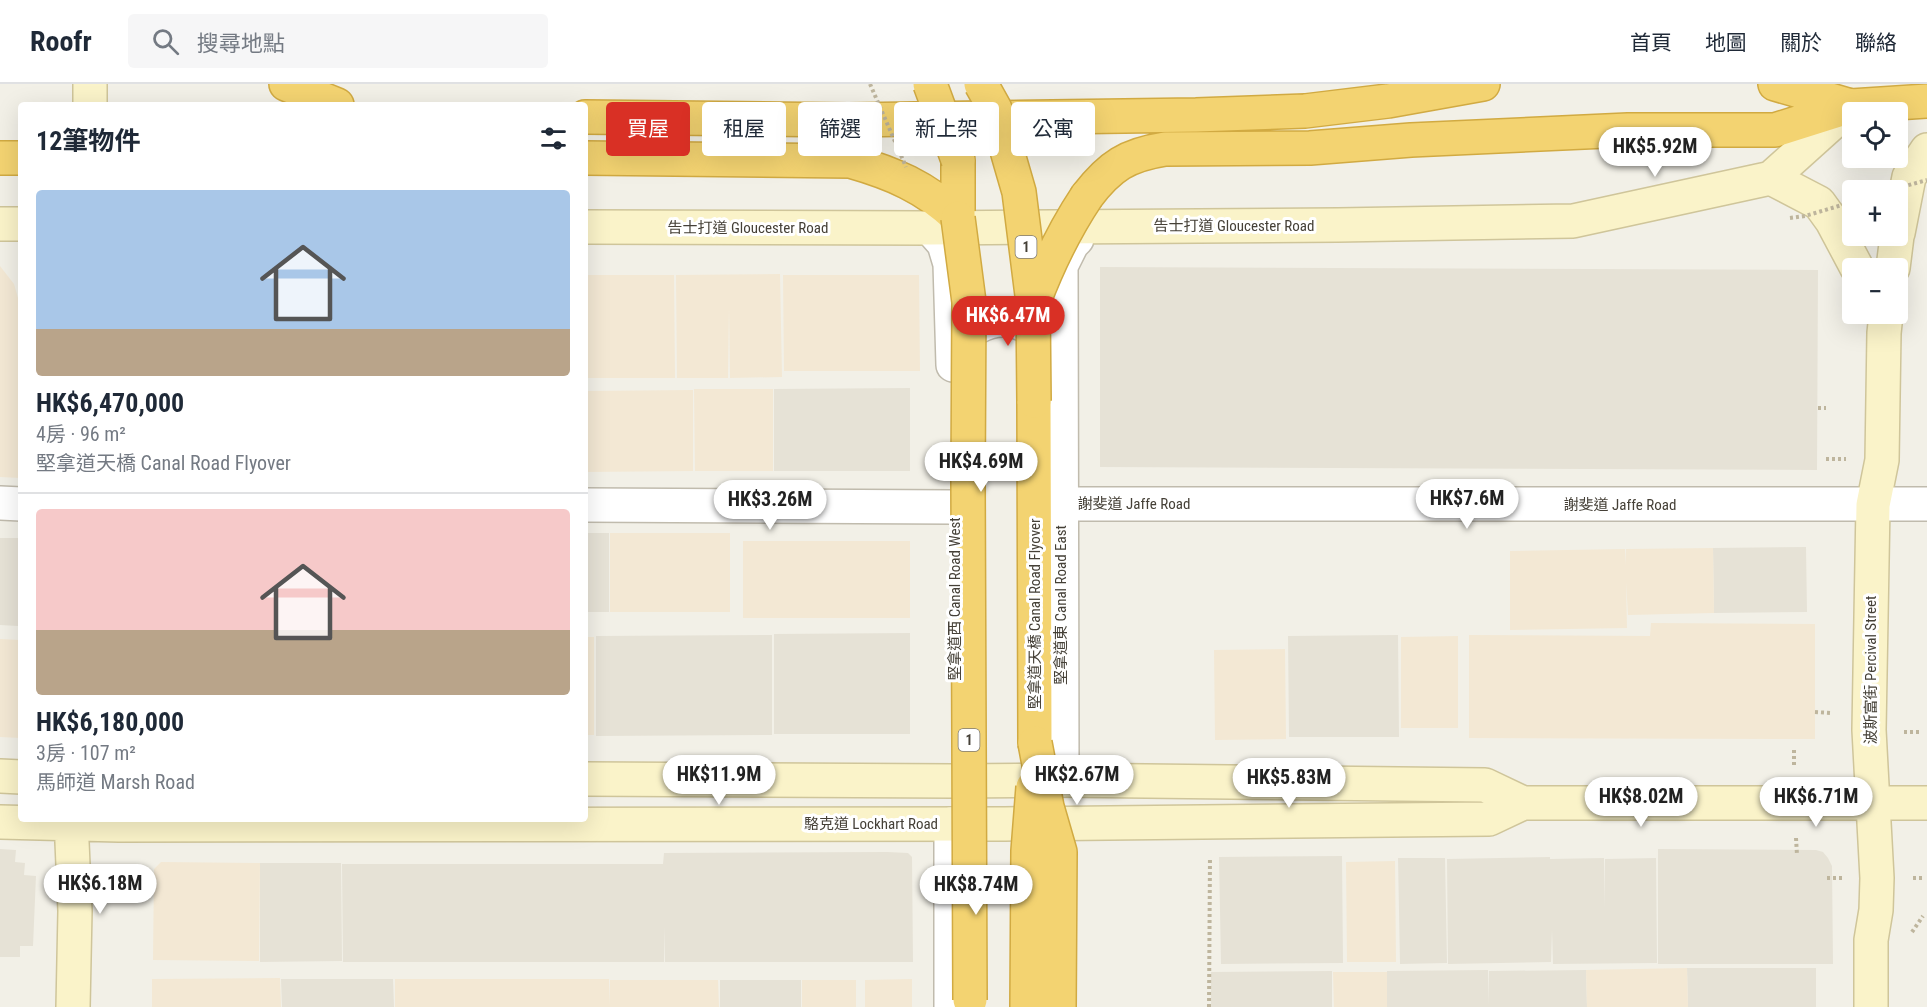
<!DOCTYPE html>
<html lang="zh-TW">
<meta charset="utf-8">
<style>
body{margin:0;font-family:"Roboto Condensed","Noto Sans TC",sans-serif;background:#f6f6f7;color:#1f2937;height:100vh;display:flex;flex-direction:column;font-size:22px;white-space:nowrap}
*{box-sizing:border-box;margin:0}
p{font-size:20px;color:#747a83}
.icon{flex:none;width:33px;height:33px;fill:none;stroke:currentColor;stroke-width:2;stroke-linecap:round;stroke-linejoin:round}
.map{position:relative;flex:1;overflow:hidden}
.drawer{position:absolute;left:18px;top:18px;width:570px;height:720px;display:flex;flex-direction:column;background:#fff;border-radius:6px;box-shadow:0 6px 24px #0002}
.drawer>*{flex:none}
.guide{position:absolute;left:606px;top:18px;width:570px;height:54px;display:flex;gap:12px}
.controls{position:absolute;left:1842px;top:18px;display:grid;gap:12px}
.controls a{display:grid;place-items:center;width:66px;height:66px;border-radius:6px;background:#fff;box-shadow:0 6px 24px #0002;font-size:30px}
.price{position:absolute;translate:-50% -51px;padding:0 14px;border-radius:21px;background:#fff;color:#222;font-size:20px;line-height:39px;filter:drop-shadow(0 2px 3px #0008)}
.price::after{content:'';position:absolute;left:50%;top:36px;width:18px;height:14px;margin-left:-9px;background:inherit;clip-path:polygon(0 0,100% 0,50% 100%)}
.price.current{background:#d93025;color:#fff}
ul{padding:0;list-style:none}
li{display:grid;align-content:center;gap:12px;height:318px;padding:0 18px}
li+li{border-top:2px solid #e0e1e3}
li span{display:grid;place-items:center;height:186px;border-radius:6px;color:#555}
li>.icon{margin-inline-start:auto}
span .icon{width:108px;height:108px;fill:#fffc;stroke-width:1}
li b{font-size:26px}
h2{display:flex;justify-content:space-between;align-items:center;height:72px;padding:0 18px;font-size:26px}
.pill{padding:0 21px;border-radius:6px;background:#fff;box-shadow:0 6px 24px #0002;font-size:21px;line-height:54px}
.pill.current{background:#d93025;color:#fff}
header{display:flex;align-items:center;gap:36px;box-sizing:border-box;height:84px;padding:0 30px;background:#fff;border-bottom:2px solid #e0e1e3}
header strong{font-size:28px}
nav{display:flex;gap:33px;margin-inline-start:auto;font-size:21px}
.search{width:420px;height:54px;background:#f6f6f7;display:flex;align-items:center;gap:15px;box-sizing:border-box;padding:0 21px;border-radius:6px;color:#747a83;font-size:22px}
.map>svg:first-child{display:block}
.residential{fill:#e6e2d6}
.commercial{fill:#f3e8d4}
.lines{fill:none;stroke-linecap:round;stroke-linejoin:round}
.street-casing{stroke:#c0bbad;stroke-width:36}
.secondary-casing{stroke:#cfc59a;stroke-width:36}
.highway-casing{stroke:#d1aa42;stroke-width:36}
.path{stroke:#beb59d;stroke-width:4;stroke-dasharray:3 3;stroke-linecap:butt}
.street{stroke:#fff;stroke-width:33}
.secondary{stroke:#faf3c9;stroke-width:33}
.highway{stroke:#f3d371;stroke-width:33}
.highway-bridge-casing{stroke:#d1aa42;stroke-width:36;stroke-linecap:butt}
.path-bridge{stroke:#beb59d;stroke-width:4;stroke-dasharray:3 3;stroke-linecap:butt}
.highway-bridge{stroke:#f3d371;stroke-width:33}
.labels{text-anchor:middle;stroke-width:6;stroke-linejoin:round;paint-order:stroke}
.shield{fill:#fff;stroke:#7d7973;stroke-width:1.5}
.shield-label{font-size:14px;font-weight:bold;fill:#454037}
.street-label{font-size:15px;fill:#454037;stroke:#fff}
</style>
<header>
<strong>Roofr</strong>
<div class="search"><svg class="icon" aria-label="search" viewBox="0 0 24 24"><circle cx="10" cy="10" r="6"/><path d="M15 15l6 6"/></svg>搜尋地點</div>
<nav><a>首頁</a><a>地圖</a><a>關於</a><a>聯絡</a></nav>
</header>
<div class="map">
<svg width="1927" height="923" viewBox="0 0 1927 923">
<rect width="100%" height="100%" fill="#f2f0e7"/>
<path class="residential" d="M1100 183 1818 186 1817 386 1100 383Z
M910 304V387H774V305Z
M585 449H609V528H585Z
M0 454H21V531H19L18 542 0 541Z
M1806 463 1807 528 1714 529 1713 464Z
M910 549V650H774V550Z
M772 551V651L596 652V552Z
M1398 551 1399 653H1289L1288 552Z
M0 765 16 766 15 778 25 779 24 791 36 792 33 862H20V873H0Z
M1658 765 1816 766 1823 768 1828 774 1832 782 1833 880H1658Z
M887 768 908 769 912 773 913 878H665L664 843V878H343L342 780H663L664 769Z
M1342 772 1343 879 1221 880 1219 773Z
M1550 773V775L1604 774 1605 824V775L1656 774 1657 879 1553 880 1552 846 1551 878 1448 880 1447 775Z
M1398 774H1445L1447 879 1400 880Z
M260 779H341L342 877 260 878Z
M1687 884H1816V923H1688Z
M1488 886 1489 921V887L1586 886 1587 923H1387V887Z
M1332 887V923H1211V888Z
M281 895H393L394 923H282Z
M720 896H801V923H720Z"/>
<path class="commercial" d="M0 182 14 200 18 214 21 394 0 393Z
M780 190 782 293 730 294 729 224 728 294H677L676 191Z
M585 191H674L675 294H585Z
M783 191H919L920 287H784Z
M694 305H773V387H695Z
M693 306V387L585 388V307Z
M610 449H730V528H610Z
M743 457H910V534H743Z
M1713 464 1714 529 1628 531 1626 498 1627 544 1510 546V467L1625 465 1626 481V465Z
M1651 539 1815 540V655L1469 654V551L1650 552Z
M1458 552V644H1401V553Z
M585 553H594V651H585Z
M0 555 20 556 21 654 0 653Z
M1285 565 1286 655 1215 656 1214 566Z
M1395 777 1396 878H1347L1346 778Z
M161 778 260 779 259 877 153 876 154 785Z
M1687 884 1688 923H1587L1586 886Z
M1333 888H1387V923H1334Z
M280 894 281 923H152V895Z
M395 895H609V921L610 896H718L719 923H395Z
M912 895V923H865V896Z
M802 896H856V923H802Z"/>
<g class="lines">
<g class="street-casing">
<path id="street" d="M930 144 944 160 950 180 953 281
M953 261C987 229 1020 226 1052 263
M0 419 21 420
M1061 420H1927
M585 421 955 423
M1062 696 1061 182 1072 160 1077 155
M951 923V740"/>
</g>
<g class="secondary-casing">
<path id="secondary" d="M90 21V0
M1771 94 1819 119 1832 137 1857 184
M0 140H21
M585 143 930 144 1338 141 1573 137 1771 94 1851 22
M1898 149 1909 93 1927 66
M1893 184 1897 152
M0 692 21 693
M585 695 953 697 1062 696 1485 701 1523 719H1927
M71 735 75 827 73 923
M0 738 119 741 1005 740 1489 735 1523 719
M1871 923V856L1876 826 1877 794 1869 646 1873 421 1882 376 1884 249 1886 230"/>
</g>
<g class="highway-casing">
<path id="highway" d="M286 0 337 21
M1775 0 1851 22 1927 17
M585 33 848 36 1196 31 1305 27 1388 17 1483 0
M0 74H21
M585 74 850 77C892 89 926 103 958 134
M958 76V134
M1087 112C1110 82 1127 71 1165 65L1310 64 1411 56 1628 46H1775L1851 22
M1034 317 1035 659"/>
</g>
<path class="path" d="M20 185H21
M1818 324H1826
M1826 375H1846
M1815 628 1831 629
M1904 648H1921
M1794 666V683
M1796 754 1797 771
M108 792 137 795
M1827 794H1843
M1913 794H1924
M1912 848 1923 832
M1209 923 1210 773"/>
<use href="#street" class="street"/>
<use href="#secondary" class="secondary"/>
<use href="#highway" class="highway"/>
<g class="highway-bridge-casing">
<path id="highway-bridge" d="M930 0 958 76
M981 0 995 25 1019 108 1033 219 1034 317
M958 134 969 218 968 396 970 916
M1034 217C1048 180 1065 145 1087 112
M1035 659 1047 723 1060 768 1059 923
M1027 923 1028 767 1033 703"/>
</g>
<path class="path-bridge" d="M870 0 906 83
M1891 106 1927 96
M1790 134 1805 132 1852 118"/>
<use href="#highway-bridge" class="highway-bridge"/>
</g>
<g class="labels">
<g class="shield">
<rect x="1015.5" y="152" width="21" height="22" rx="4.5"/>
<rect x="958.5" y="645" width="21" height="22" rx="4.5"/>
</g>
<g class="shield-label">
<text x="1026" y="168">1</text>
<text x="969" y="661">1</text>
</g>
<g class="street-label">
<text x="1234" y="147">告士打道 Gloucester Road</text>
<text x="748" y="149">告士打道 Gloucester Road</text>
<text x="1134" y="425">謝斐道 Jaffe Road</text>
<text x="1620" y="426">謝斐道 Jaffe Road</text>
<text transform="translate(955 515) rotate(-90)" y="5">堅拿道西 Canal Road West</text>
<text transform="translate(1061 521) rotate(-90)" y="5">堅拿道東 Canal Road East</text>
<text transform="translate(1035 530) rotate(-90)" y="5">堅拿道天橋 Canal Road Flyover</text>
<text transform="translate(1871 586) rotate(-90)" y="5">波斯富街 Percival Street</text>
<text x="871" y="745">駱克道 Lockhart Road</text>
</g>
</g>
</svg>
<div class="controls">
<a><svg class="icon" aria-label="locate" viewBox="0 0 24 24"><circle cx="12" cy="12" r="6"/><path d="M12 2v4M12 18v4M2 12h4M18 12h4"/></svg></a>
<a>+</a>
<a>−</a>
</div>
<b class="price" style="left:1655px;top:94px">HK$5.92M</b>
<b class="price current" style="left:1008px;top:263px">HK$6.47M</b>
<b class="price" style="left:981px;top:409px">HK$4.69M</b>
<b class="price" style="left:1467px;top:446px">HK$7.6M</b>
<b class="price" style="left:770px;top:447px">HK$3.26M</b>
<b class="price" style="left:719px;top:722px">HK$11.9M</b>
<b class="price" style="left:1077px;top:722px">HK$2.67M</b>
<b class="price" style="left:1289px;top:725px">HK$5.83M</b>
<b class="price" style="left:1641px;top:744px">HK$8.02M</b>
<b class="price" style="left:1816px;top:744px">HK$6.71M</b>
<b class="price" style="left:100px;top:831px">HK$6.18M</b>
<b class="price" style="left:976px;top:832px">HK$8.74M</b>
<div class="guide">
<a class="pill current">買屋</a>
<a class="pill">租屋</a>
<a class="pill">篩選</a>
<a class="pill">新上架</a>
<a class="pill">公寓</a>
</div>
<section class="drawer">
<h2>12筆物件<svg class="icon" aria-label="filters" viewBox="0 0 24 24"><path d="M4 7h16M4 17h16"/><circle cx="9" cy="7" r="2"/><circle cx="15" cy="17" r="2"/></svg></h2>
<ul>
<li><span style="background:linear-gradient(#a9c7e8 75%,#b9a48a 0)"><svg class="icon" aria-label="home" viewBox="0 0 24 24"><path d="M3 11l9-7 9 7M6 9v11h12V9"/></svg></span><div><b>HK$6,470,000</b><p>4房 · 96 m²</p><p>堅拿道天橋 Canal Road Flyover</p></div></li>
<li><span style="background:linear-gradient(#f6c9c9 65%,#b9a48a 0)"><svg class="icon" aria-label="home" viewBox="0 0 24 24"><path d="M3 11l9-7 9 7M6 9v11h12V9"/></svg></span><div><b>HK$6,180,000</b><p>3房 · 107 m²</p><p>馬師道 Marsh Road</p></div></li>
</ul>
</section>
</div>
